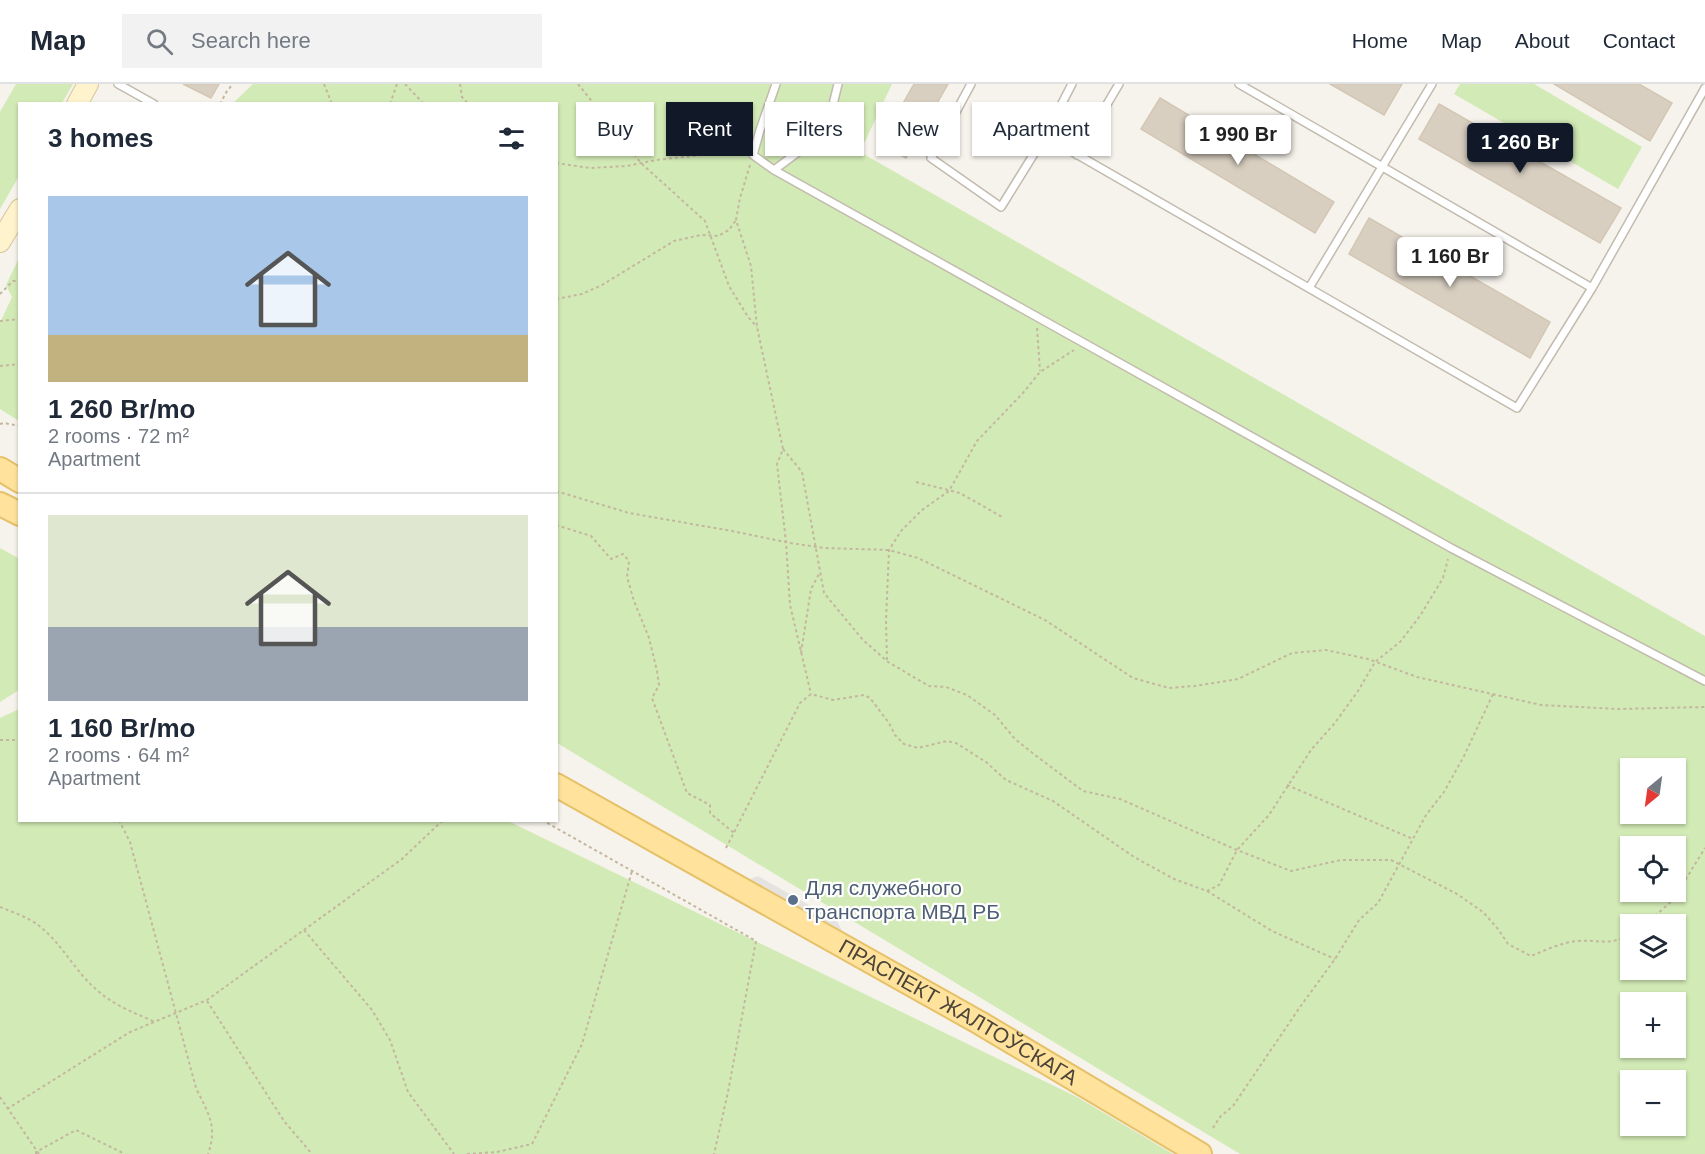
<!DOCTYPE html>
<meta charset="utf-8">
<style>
body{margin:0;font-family:Helvetica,sans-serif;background:#f2f2f3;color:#1f2937;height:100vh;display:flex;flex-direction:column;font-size:22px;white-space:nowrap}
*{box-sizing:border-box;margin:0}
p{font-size:20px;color:#747a83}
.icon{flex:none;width:33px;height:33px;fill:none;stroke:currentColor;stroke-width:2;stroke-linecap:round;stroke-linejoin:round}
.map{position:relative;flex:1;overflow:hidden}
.drawer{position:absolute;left:18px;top:18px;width:540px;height:720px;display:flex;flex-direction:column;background:#fff;border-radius:0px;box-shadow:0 2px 4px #0004}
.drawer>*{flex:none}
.guide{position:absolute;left:576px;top:18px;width:570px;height:54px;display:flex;gap:12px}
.needle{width:39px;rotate:209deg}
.buttons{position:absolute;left:1620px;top:674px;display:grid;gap:12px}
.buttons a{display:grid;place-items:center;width:66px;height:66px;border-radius:0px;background:#fff;box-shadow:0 2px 4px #0004;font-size:30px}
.price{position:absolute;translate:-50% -51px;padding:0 14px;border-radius:6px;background:#fff;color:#222;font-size:20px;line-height:39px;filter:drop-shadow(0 2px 3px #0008)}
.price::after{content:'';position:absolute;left:50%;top:36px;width:18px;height:14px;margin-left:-9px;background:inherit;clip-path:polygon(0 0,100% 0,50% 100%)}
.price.on{background:#111827;color:#fff}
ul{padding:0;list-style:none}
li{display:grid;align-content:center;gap:12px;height:318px;padding:0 30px}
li+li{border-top:2px solid #e0e1e3}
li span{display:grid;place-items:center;height:186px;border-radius:0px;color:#555}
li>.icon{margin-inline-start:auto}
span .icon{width:108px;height:108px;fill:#fffc;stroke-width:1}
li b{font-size:26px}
h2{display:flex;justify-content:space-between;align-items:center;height:72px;padding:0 30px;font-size:26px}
.chip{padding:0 21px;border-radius:0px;background:#fff;box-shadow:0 2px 4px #0004;font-size:21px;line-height:54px}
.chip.on{background:#111827;color:#fff}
header{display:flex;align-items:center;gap:36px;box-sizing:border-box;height:84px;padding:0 30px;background:#fff;border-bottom:2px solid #e0e1e3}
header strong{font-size:28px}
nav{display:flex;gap:33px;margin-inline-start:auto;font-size:21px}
.search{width:420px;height:54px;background:#f2f2f3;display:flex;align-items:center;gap:15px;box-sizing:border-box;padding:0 21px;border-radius:0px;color:#747a83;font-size:22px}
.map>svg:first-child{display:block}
.green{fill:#d2eab5;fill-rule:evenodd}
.parking{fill:#e5e3e0}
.building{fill:#d8cfc1;stroke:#d3c7b4;stroke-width:1.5}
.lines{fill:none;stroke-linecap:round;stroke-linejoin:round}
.lane-casing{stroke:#c2bbae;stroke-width:10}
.secondary-casing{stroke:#d6c79b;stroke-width:22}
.primary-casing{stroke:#e6c16a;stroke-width:26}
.path{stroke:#c4b79f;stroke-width:2;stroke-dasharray:3 3;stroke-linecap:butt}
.lane{stroke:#fff;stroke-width:7}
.secondary{stroke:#fff3cd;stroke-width:20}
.primary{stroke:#ffe39c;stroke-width:22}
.service-dot{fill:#5c6f8a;stroke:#fff;stroke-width:2}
.labels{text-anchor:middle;stroke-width:4.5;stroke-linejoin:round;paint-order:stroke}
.service-label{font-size:21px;fill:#4e5e75;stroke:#fff;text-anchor:start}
.street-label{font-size:21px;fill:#4b4439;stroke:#fff}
</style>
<header>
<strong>Map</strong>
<div class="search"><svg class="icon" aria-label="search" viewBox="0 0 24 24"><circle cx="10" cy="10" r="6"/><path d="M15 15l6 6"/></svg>Search here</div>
<nav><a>Home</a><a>Map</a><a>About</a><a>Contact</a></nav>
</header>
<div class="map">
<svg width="1705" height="1070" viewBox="0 0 1705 1070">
<rect width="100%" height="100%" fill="#f6f3ec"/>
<path class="green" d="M16 0H73L62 19 20 20 19 92 0 125V28Z
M253 0H892L860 68 1705 552V1070H1240L557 659 556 20H232ZM1630 684H1676V729H1630ZM1630 762H1676V807H1630ZM1630 840H1676V885H1630ZM1630 918H1676V963H1630ZM1630 996H1676V1041H1630Z
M1460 0H1534L1642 63 1618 105 1454 10Z
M19 174V337L0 325V239L12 213 6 201Z
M0 464 20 475 19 606 0 618Z
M19 625 20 736 508 737 1077 1013 1173 1070H0V634Z"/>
<path class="parking" d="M758 792 837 837 842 847 750 795Z"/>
<path class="building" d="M183 0H219L211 14Z
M914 0H948L906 74 880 60Z
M1330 0H1402L1384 31Z
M1554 0H1639L1672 19 1650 57Z
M1160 14 1334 118 1315 149 1141 45Z
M1439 20 1621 124 1600 159 1419 55Z
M1369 134 1550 238 1530 274 1349 170Z"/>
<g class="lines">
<g class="lane-casing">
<path id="lane" d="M118 0 154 20
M776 0 760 46 753 71 774 86 1451 464 1705 597
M971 0 931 74 1001 123 1045 52
M1072 0 1045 52 1517 324 1592 204 1705 4
M1239 0 1592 204
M1077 71 1119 0
M774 86 809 60 831 29 838 0
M1309 204 1432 0"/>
</g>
<g class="secondary-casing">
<path id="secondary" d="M77 20 88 0
M0 158 20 125"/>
</g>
<g class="primary-casing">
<g id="primary">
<path d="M0 385 20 397"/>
<path d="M0 420 20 430"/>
<path id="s1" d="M556 701 980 939 1200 1070"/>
</g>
</g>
<path class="path" d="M324 0 332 20
M405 0 424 20
M460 0 462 13 468 20
M578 0 641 79 705 137 729 202 748 233 757 243
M220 20 227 7 233 0
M390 20 397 0
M556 79 590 84 627 82 656 76 720 69 743 70
M750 81 740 114 736 136 751 182 757 243 783 365 777 380 786 458 790 521 811 610
M0 210 13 197H20
M556 215 582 210 602 201 674 157 701 151 718 152 729 146 736 136
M0 237 20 235
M1037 244 1040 287
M0 282 20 280
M0 340 4 339 20 342
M783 365 802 388 824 509 863 556 888 578 929 602 946 603 967 611 995 631 1015 655 1035 671 1083 707 1120 715 1237 766 1291 787 1341 776H1391L1457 810 1483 828 1498 845 1508 860 1531 872C1546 866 1562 858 1578 857 1599 855 1609 863 1630 850
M916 398 960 409 1004 434
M556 407 629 429 732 447 790 459 824 464 889 466 918 474 1045 536 1133 594 1169 604 1195 602 1238 595 1292 569 1326 566 1368 575 1417 593 1541 621 1618 625 1705 623
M556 441 591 452 611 475 623 470 629 477 627 493 634 517 649 554 657 587 659 601 652 614 687 709 710 721V729L734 749
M801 569 811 505 820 488
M887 576 886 537 889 466 901 447 922 426 949 407 977 357 1023 309 1040 288 1074 266
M0 656H20
M1287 701 1413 755
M119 736 130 758 196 1004C208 1029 218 1042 208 1070
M542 736 756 857 728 1008 714 1070
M726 764 800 619 811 610 833 616 864 611 870 614 889 639 895 651 904 660 918 664 947 657 956 659 986 678 1006 696 1053 717 1134 773 1174 795 1207 807 1219 801 1237 766 1269 731 1311 666 1334 640 1358 607 1375 578 1400 558 1420 532 1443 494 1448 475
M1207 807 1272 847 1335 875
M0 823C12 828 28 833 38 841 62 859 75 888 98 907 115 922 135 929 155 938
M1646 840 1673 816 1705 764
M304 846 372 926 390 956 408 1008 454 1070
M207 917 284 1037 312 1070
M0 1013 39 1070
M7 1025 130 948 207 916 402 775 443 736
M1213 1044 1220 1033 1233 1022 1300 923 1335 875 1359 836 1378 819 1426 731 1444 708 1464 672 1493 610
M36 1070V1068L76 1046 125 1070
M467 1070 497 1068 532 1060 582 960 632 787"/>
<use href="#lane" class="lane"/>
<use href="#secondary" class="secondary"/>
<use href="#primary" class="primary"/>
</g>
<circle class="service-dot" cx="793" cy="816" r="6"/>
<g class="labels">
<g class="service-label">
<text x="805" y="811">Для служебного<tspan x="805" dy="24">транспорта МВД РБ</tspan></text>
</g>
<g class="street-label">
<text dy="7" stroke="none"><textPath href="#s1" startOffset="462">ПРАСПЕКТ ЖАЛТОЎСКАГА</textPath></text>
</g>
</g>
</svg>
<div class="buttons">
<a><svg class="needle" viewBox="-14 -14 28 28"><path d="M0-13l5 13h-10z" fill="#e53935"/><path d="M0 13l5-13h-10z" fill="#747a83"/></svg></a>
<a><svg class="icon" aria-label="locate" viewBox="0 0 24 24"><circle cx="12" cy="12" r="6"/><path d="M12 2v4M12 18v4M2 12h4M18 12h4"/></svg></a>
<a><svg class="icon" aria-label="layers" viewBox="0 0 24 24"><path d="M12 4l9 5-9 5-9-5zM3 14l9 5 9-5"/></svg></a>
<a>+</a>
<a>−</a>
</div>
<b class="price" style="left:1238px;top:82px">1 990 Br</b>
<b class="price on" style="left:1520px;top:90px">1 260 Br</b>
<b class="price" style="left:1450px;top:204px">1 160 Br</b>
<div class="guide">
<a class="chip">Buy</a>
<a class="chip on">Rent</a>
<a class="chip">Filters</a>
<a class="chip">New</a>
<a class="chip">Apartment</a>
</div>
<section class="drawer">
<h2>3 homes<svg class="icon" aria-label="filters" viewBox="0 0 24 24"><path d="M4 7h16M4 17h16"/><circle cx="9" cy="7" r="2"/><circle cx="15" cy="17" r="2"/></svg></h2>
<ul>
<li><span style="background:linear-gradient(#a9c7e8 75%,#c2b280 0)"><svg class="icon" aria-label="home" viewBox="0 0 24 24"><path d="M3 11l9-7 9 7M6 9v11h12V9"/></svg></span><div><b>1 260 Br/mo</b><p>2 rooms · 72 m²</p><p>Apartment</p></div></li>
<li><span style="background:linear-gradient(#dfe7d0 60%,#9aa5b1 0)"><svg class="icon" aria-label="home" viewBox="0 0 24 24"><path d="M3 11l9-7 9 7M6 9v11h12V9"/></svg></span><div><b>1 160 Br/mo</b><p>2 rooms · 64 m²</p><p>Apartment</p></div></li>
</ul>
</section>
</div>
